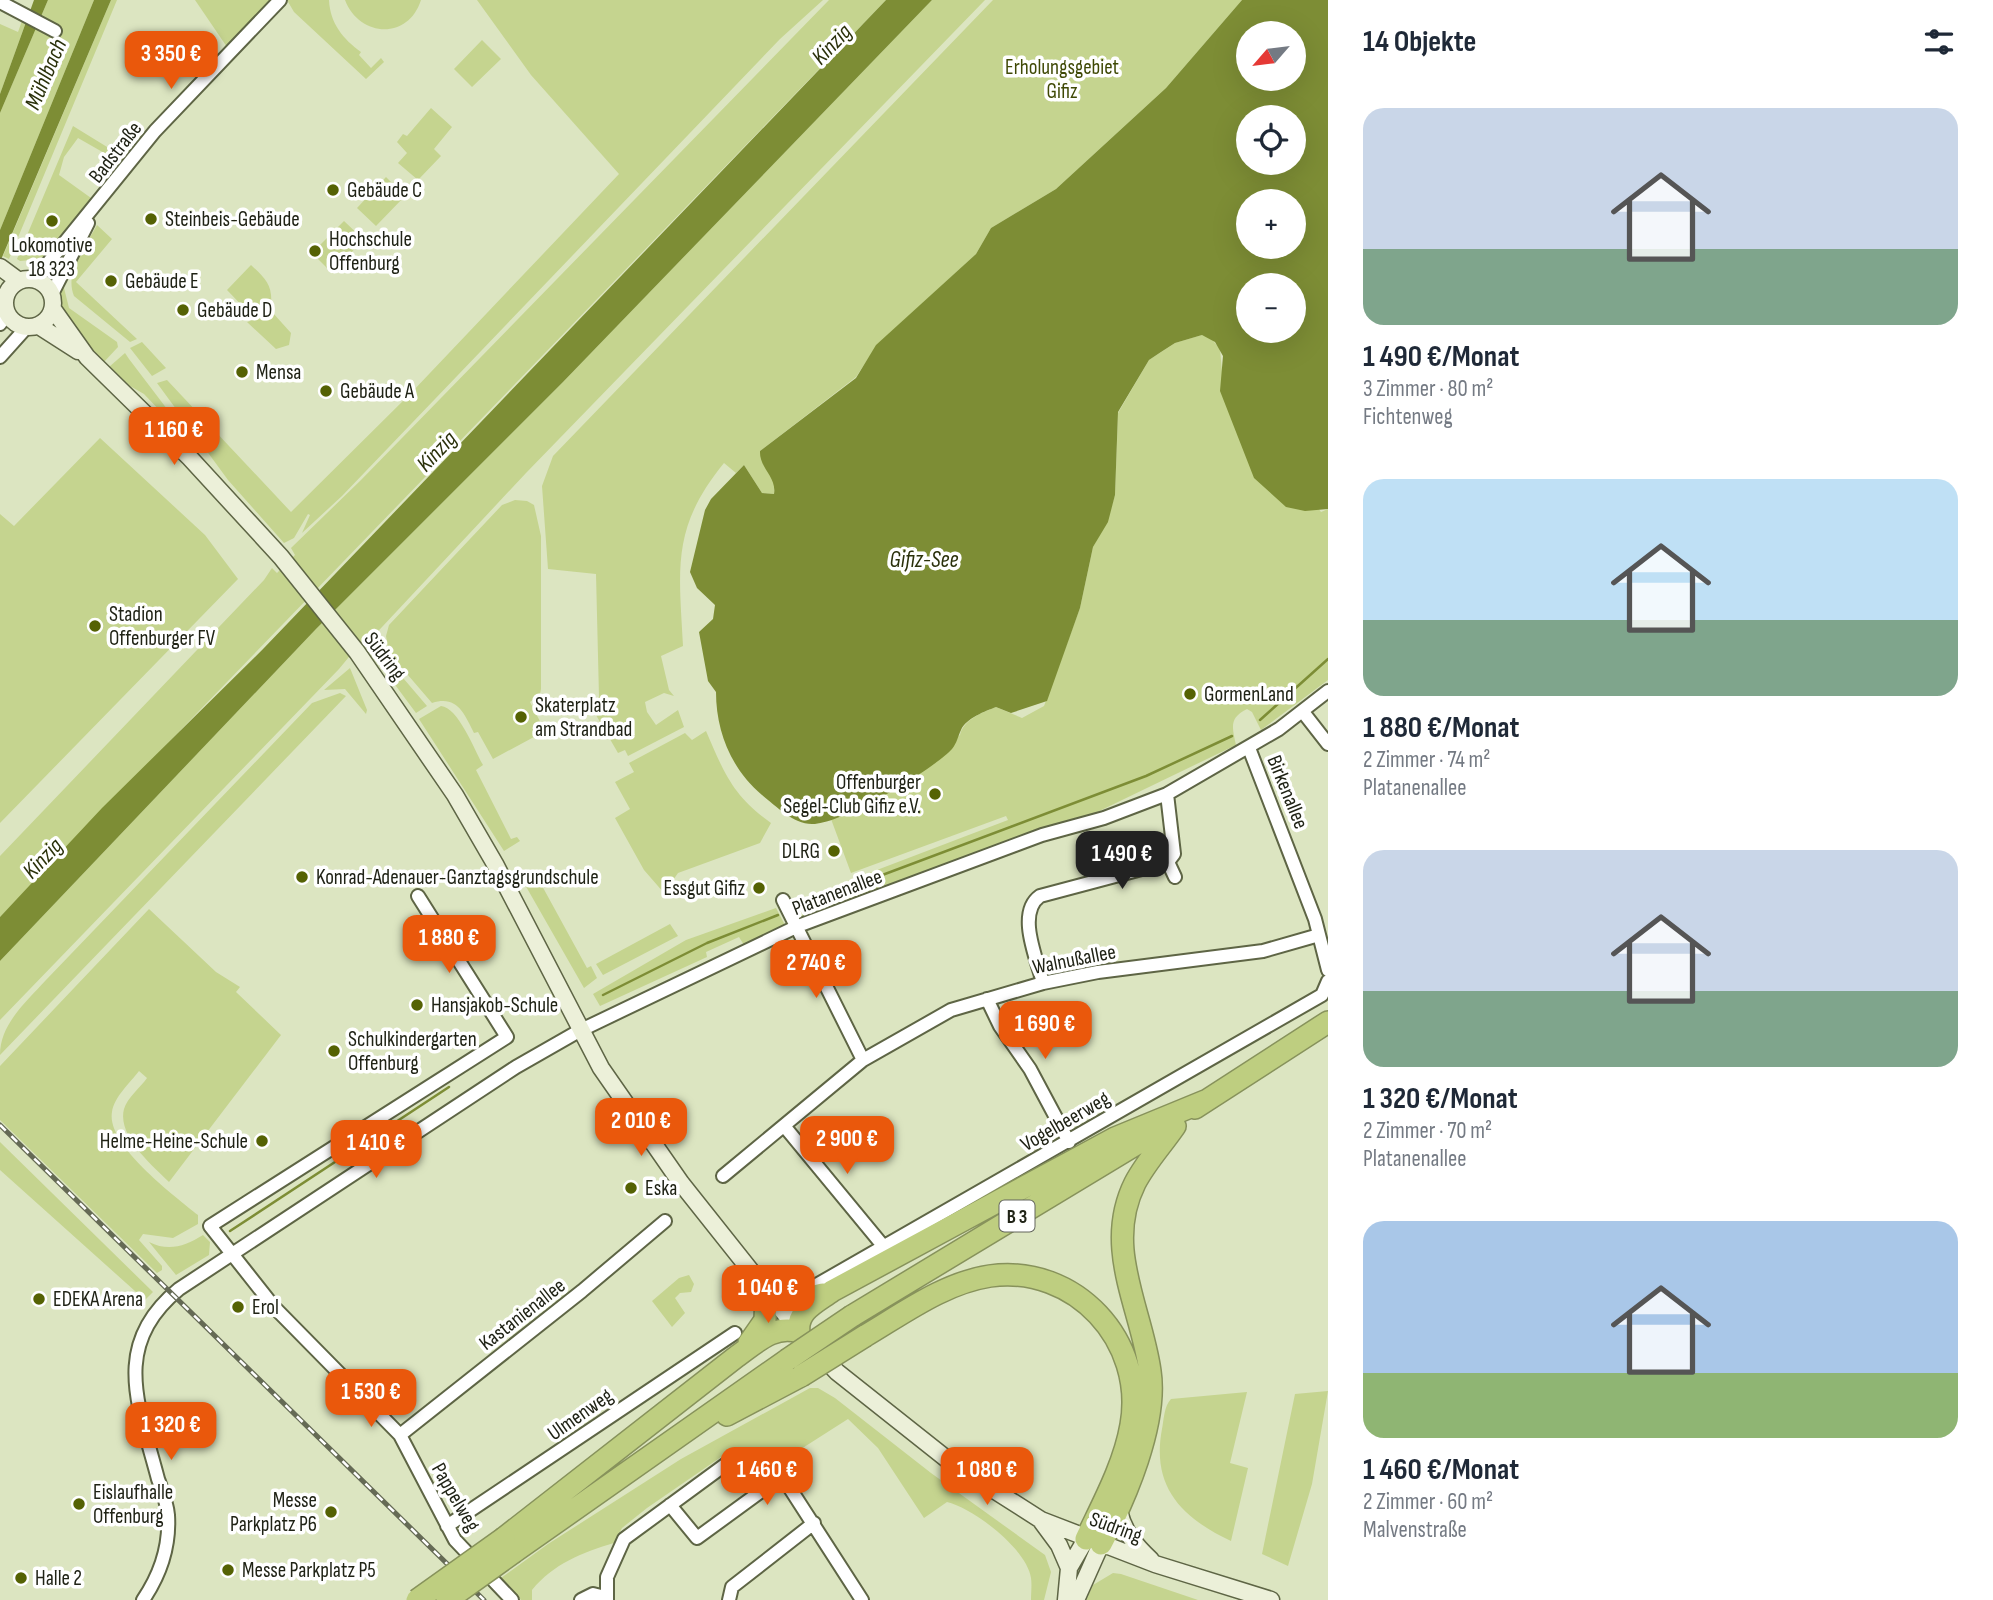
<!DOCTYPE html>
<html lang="de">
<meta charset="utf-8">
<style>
body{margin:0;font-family:"Sofia Sans Condensed",sans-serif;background:#f2f2f3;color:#1f2937;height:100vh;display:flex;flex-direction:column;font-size:26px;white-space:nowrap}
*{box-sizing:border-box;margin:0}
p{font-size:23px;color:#747a83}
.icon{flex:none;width:38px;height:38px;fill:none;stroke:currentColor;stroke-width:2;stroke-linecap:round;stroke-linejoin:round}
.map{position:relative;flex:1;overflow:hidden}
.details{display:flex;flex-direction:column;background:#fff;width:665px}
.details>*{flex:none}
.needle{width:46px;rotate:242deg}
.buttons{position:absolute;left:1236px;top:21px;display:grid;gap:14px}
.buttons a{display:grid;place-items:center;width:70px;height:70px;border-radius:50%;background:#fff;box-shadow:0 7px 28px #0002;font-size:35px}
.price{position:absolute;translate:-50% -60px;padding:0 16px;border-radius:14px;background:#ea580c;color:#fff;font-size:23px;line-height:46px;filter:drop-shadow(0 2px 4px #0008)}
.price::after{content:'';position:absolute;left:50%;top:42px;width:21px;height:16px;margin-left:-10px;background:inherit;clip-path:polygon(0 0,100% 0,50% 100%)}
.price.on{background:#222;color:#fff}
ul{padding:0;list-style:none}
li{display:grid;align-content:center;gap:14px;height:371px;padding:0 35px}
li span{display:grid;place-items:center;height:217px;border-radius:21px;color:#555}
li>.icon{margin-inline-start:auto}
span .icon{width:126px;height:126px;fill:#fffc;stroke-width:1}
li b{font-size:30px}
h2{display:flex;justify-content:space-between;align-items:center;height:84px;padding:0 35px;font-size:30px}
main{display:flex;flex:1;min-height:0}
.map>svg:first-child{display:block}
.green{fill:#c5d48f}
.water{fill:#7d8d35;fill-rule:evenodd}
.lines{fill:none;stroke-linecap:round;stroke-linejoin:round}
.stream{stroke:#7d8d35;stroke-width:2.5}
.street-casing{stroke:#5e6545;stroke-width:16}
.secondary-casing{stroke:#5e6545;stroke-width:19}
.highway-casing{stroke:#87925b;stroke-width:24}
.street{stroke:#fff;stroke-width:12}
.secondary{stroke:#ecf0d9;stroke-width:16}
.highway{stroke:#bece80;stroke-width:21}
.rail-casing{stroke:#656a55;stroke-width:5}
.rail{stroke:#fff;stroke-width:2.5;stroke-dasharray:8;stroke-linecap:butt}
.highway-bridge-casing{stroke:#87925b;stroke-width:24;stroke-linecap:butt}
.highway-bridge{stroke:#bece80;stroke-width:21}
.poi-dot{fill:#556204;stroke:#fff;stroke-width:2.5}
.labels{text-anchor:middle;stroke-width:7;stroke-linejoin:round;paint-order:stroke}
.shield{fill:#fff;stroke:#63655c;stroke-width:2}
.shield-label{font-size:19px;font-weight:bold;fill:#202316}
.park-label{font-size:21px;fill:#3f4905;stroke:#fff}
.street-label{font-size:21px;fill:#202316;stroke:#fff}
.poi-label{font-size:21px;fill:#202316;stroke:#fff;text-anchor:start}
.water-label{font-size:23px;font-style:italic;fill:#2b310b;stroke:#fff}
</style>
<main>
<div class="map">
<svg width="1328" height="1600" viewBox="0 0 1328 1600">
<rect width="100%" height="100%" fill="#dce5c1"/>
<path class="green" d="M48 0H94L0 230V113Z
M111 0H117L9 259 3 256Z
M195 0H272L227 47Z
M287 0H329C330 23 343 39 361 52L359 55 371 68 381 58 384 62 366 79 294 12Z
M345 0H421C408 41 359 37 345 0Z
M477 0H823L780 39 342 496 302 533 310 515 308 514 294 538 284 543 228 480 157 383 167 380 291 512 411 393 619 174 531 75Z
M829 0H886L0 917V856L264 580 272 568 277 573 295 555 291 548 361 480Z
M932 0H985L526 473 368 642 363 640 339 669 0 1020V961L316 629 563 382Z
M993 0H1242L1166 88 1056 189 991 228 976 254 877 345 856 377 760 451 775 485 774 494 762 493 744 465 736 473 724 463C671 528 679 568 683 646L661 656 669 690 674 696 664 693 645 702 647 712 656 725 678 710 684 727 628 756 625 750 618 753 589 703 599 697 596 574 548 569 542 486 553 456Z
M22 21 26 22 0 94V24L18 32Z
M482 40 501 59 472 87 454 69Z
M431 108 452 127 434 149 441 156 418 180 398 163 407 153 397 142 403 134 407 136Z
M73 126 125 158 120 162 78 138 64 157 59 175 91 198 42 259 20 261 17 259Z
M386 177 405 196 376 226 357 208Z
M344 221 363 239 333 274 312 253Z
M97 225 112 239 76 282 137 339 130 342 74 296C64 272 86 246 97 225Z
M251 265C266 279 273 285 271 307L249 313 227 290Z
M63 284 69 308 117 342 118 347 103 363C83 341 48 316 63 284Z
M273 313 291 333 289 345 276 349 247 322Z
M1202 335 1210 337 1220 349 1223 383 1321 512 1328 509V680L1261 730 1252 712 1247 709C1229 718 1232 727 1236 745L1089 816 1042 829 799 921 793 902 1008 820 1006 816 851 873 831 819 860 809 960 735C963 720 983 712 996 707L1022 718 1044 706 1080 608 1093 547 1107 522 1115 495 1118 413 1149 360 1175 343Z
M142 342 166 368 152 376 130 348Z
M125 353 129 359 183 430 180 432 144 394 130 386 109 367Z
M100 438 205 535 238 579 0 823V514L14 526Z
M515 500 527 501 534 505 541 536V689L540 694 530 702 545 731 493 759 478 732 474 733C464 713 457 695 432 703L389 653 386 636 389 625 502 505Z
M380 637 386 658 427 706 416 713 370 651Z
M350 668 367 710 366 714 345 689 324 690Z
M340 693 346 696 0 1055C0 1024 26 1002 46 980L312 703Z
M441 706C458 707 475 751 483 765L476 770 511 839 517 837 520 841 504 851 419 719Z
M706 731C724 773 733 796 771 823L760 843 678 873 664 893 644 870 615 818 630 809 615 782 634 772 629 763 685 733 692 740Z
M535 873 587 968 591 966 597 978 584 988 524 883Z
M776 908 786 927 744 945 739 937 706 952 707 957 600 1006 593 994 686 940Z
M149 909 216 972 240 987 236 992 281 1035 169 1182C152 1165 117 1136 124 1109 127 1098 141 1087 147 1078L139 1071C130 1083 114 1097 112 1112 106 1145 175 1196 198 1215V1224L173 1238 143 1234 139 1240 162 1266V1270L157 1273 0 1120V1066Z
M670 924 678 936 603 975 596 964Z
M0 1142 153 1292 145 1300 0 1170Z
M203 1235 210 1242 209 1255 176 1275 149 1242C169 1252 185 1246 203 1235Z
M689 1275 694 1284 691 1292 680 1293 675 1298 685 1313 672 1327 652 1301 679 1278Z
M810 1388H818L835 1398 931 1473 1045 1555 1051 1572 1044 1600H1031C1031 1593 1032 1585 1031 1578 1027 1549 973 1508 947 1502L924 1518 878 1448 848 1419 801 1449 744 1448 721 1457 647 1508 622 1528 614 1543C583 1552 553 1564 532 1590V1600H521L501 1578 548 1544 681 1459Z
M1328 1391 1312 1484 1288 1566 1262 1554 1295 1394Z
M1247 1392 1230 1463 1248 1468 1231 1541C1182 1518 1151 1487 1162 1429 1164 1419 1164 1406 1171 1399Z
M1113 1573 1121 1574 1198 1600H1086L1093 1585Z"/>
<path class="water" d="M34 0H48L0 113V94Z
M94 0H111L0 262V230Z
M886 0H932L563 382 316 629 0 961V917L102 808 264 648Z
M1242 0H1328V509L1305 511 1286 507 1254 478 1220 391 1223 356 1215 342 1202 335 1175 343 1161 352 1149 360 1118 412 1115 495 1108 522 1093 547 1080 608 1047 701 1011 713 996 707C986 711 966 718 961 730 958 736 957 743 952 749 933 770 840 825 812 824 793 824 776 806 762 795 731 769 716 731 716 692L708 681 699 632 713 619 715 605 697 588 690 572 705 510 711 499 744 465 762 493 774 494C777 477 759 468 760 451L856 378 876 345 976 254 991 228 1056 189 1166 88ZM1293 33V79H1248V33ZM1293 117V163H1248V117ZM1248 201H1293V247H1248ZM1248 285H1293V331H1248Z"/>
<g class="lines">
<path class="stream" d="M1260 720 1328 659
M797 907 1146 776 1232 736
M603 995 707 943 778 915
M230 1231 449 1087"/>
<g class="street-casing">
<path id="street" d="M0 2 55 31
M35 279 155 131 280 0
M52 294 88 223
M0 324 7 314
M0 357 26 328
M1303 712 1328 744
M1249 748 1315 919 1328 970
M1168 862 1175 877
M418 896 507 1037 210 1226 274 1307 400 1435 455 1540 512 1600
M783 900 863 1060
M1043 983C1037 959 1016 913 1040 896L1168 862 1174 854 1167 794
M987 999 1000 1026 1030 1069 1069 1142
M785 1127 884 1247
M723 1176 863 1060 951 1010 1043 983 1098 972 1263 951 1319 935
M813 1287 1322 995 1328 981
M400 1435 582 1291 665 1221
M670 1505 697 1538 782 1476 862 1600
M447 1526 735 1333
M143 1600C160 1575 170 1546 168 1515 167 1503 162 1490 158 1479 139 1406 110 1345 179 1289L516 1067 579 1031 798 926 1042 835 1104 818 1167 794 1279 729 1328 691
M581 1600 593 1594 605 1597
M607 1600V1577L624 1539 733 1459C761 1452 765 1454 782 1476
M729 1600 732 1587 814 1523"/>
</g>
<g class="secondary-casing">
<path id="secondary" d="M0 267 19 281
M5 303a24 24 0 1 1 48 0a24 24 0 1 1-48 0Z
M53 309 87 357 190 458 281 557 357 652 455 795 495 864 601 1068 681 1183 801 1334
M39 326 78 351
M819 1353 837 1372 953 1464 1041 1520 1155 1564 1271 1600
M1119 1511C1124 1532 1135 1545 1151 1560
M1042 1522 1059 1545 1069 1568
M1066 1600 1069 1568 1086 1539
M1076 1600 1101 1544"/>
</g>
<g class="highway-casing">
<path id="highway" d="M1195 1108 1328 1022
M852 1316 1158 1131
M865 1336C904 1313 944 1283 990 1276 1075 1264 1146 1341 1131 1425 1124 1465 1103 1503 1086 1539
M749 1343 765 1320 766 1293C787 1303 801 1299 823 1294
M727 1415 801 1376
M504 1538 736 1357C756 1343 774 1324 799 1332 796 1311 817 1302 832 1291L1115 1138 1205 1101
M1101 1544C1125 1499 1158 1423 1150 1371 1141 1307 1103 1247 1135 1183 1146 1162 1162 1145 1175 1126
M514 1552 787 1360"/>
</g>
<use href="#street" class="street"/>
<use href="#secondary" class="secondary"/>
<use href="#highway" class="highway"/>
<g class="rail-casing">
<path id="rail" d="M0 1125 484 1600"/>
</g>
<use href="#rail" class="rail"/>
<g class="highway-bridge-casing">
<path id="highway-bridge" d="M787 1360 852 1316
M801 1376 865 1336
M417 1600 504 1538
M447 1600 514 1552"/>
</g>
<use href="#highway-bridge" class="highway-bridge"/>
</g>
<g class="poi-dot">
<circle cx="333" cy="190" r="7"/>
<circle cx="151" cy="219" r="7"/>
<circle cx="52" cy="221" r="7"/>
<circle cx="315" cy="251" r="7"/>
<circle cx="111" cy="281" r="7"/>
<circle cx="183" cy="310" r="7"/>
<circle cx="242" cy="372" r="7"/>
<circle cx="326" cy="391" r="7"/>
<circle cx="95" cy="626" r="7"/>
<circle cx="1190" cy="694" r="7"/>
<circle cx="521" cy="717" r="7"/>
<circle cx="935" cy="794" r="7"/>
<circle cx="834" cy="851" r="7"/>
<circle cx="302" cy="877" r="7"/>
<circle cx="759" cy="888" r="7"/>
<circle cx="417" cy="1005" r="7"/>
<circle cx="334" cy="1051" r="7"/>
<circle cx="262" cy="1141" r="7"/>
<circle cx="631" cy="1188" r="7"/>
<circle cx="39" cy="1299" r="7"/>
<circle cx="238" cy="1307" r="7"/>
<circle cx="79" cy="1504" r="7"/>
<circle cx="331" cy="1512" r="7"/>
<circle cx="228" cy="1570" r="7"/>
<circle cx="21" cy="1578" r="7"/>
</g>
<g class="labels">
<rect class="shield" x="999.5" y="1200.5" width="35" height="31" rx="5"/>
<g class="shield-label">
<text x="1017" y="1223">B 3</text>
</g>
<g class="park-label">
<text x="1062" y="74">Erholungsgebiet<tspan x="1062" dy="24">Gifiz</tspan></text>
</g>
<g class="street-label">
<text transform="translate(115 152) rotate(-52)" y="7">Badstraße</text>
<text transform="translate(385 656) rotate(53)" y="7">Südring</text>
<text transform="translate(1288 792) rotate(68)" y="7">Birkenallee</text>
<text transform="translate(837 892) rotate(-21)" y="7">Platanenallee</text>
<text transform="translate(1074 959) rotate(-11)" y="7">Walnußallee</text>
<text transform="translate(1065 1121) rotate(-30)" y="7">Vogelbeerweg</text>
<text transform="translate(522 1314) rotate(-38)" y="7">Kastanienallee</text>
<text transform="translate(580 1414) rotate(-35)" y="7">Ulmenweg</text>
<text transform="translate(456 1497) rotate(60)" y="7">Pappelweg</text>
<text transform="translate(1116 1527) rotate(20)" y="7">Südring</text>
</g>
<g class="poi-label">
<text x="347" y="197">Gebäude C</text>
<text x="165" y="226">Steinbeis-Gebäude</text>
<text x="329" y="246">Hochschule<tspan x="329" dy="24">Offenburg</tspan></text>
<text x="52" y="252" text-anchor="middle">Lokomotive<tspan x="52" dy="24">18 323</tspan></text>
<text x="125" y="288">Gebäude E</text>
<text x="197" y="317">Gebäude D</text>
<text x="256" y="379">Mensa</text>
<text x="340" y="398">Gebäude A</text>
<text x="109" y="621">Stadion<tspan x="109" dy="24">Offenburger FV</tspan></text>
<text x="1204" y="701">GormenLand</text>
<text x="535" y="712">Skaterplatz<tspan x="535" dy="24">am Strandbad</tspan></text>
<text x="921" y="789" text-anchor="end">Offenburger<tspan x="921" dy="24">Segel-Club Gifiz e.V.</tspan></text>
<text x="820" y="858" text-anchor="end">DLRG</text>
<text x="316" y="884">Konrad-Adenauer-Ganztagsgrundschule</text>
<text x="745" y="895" text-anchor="end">Essgut Gifiz</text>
<text x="431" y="1012">Hansjakob-Schule</text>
<text x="348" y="1046">Schulkindergarten<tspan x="348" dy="24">Offenburg</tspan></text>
<text x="248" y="1148" text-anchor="end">Helme-Heine-Schule</text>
<text x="645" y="1195">Eska</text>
<text x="53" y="1306">EDEKA Arena</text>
<text x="252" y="1314">Erol</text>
<text x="93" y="1499">Eislaufhalle<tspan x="93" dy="24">Offenburg</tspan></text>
<text x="317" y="1507" text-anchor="end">Messe<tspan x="317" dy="24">Parkplatz P6</tspan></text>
<text x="242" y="1577">Messe Parkplatz P5</text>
<text x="35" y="1585">Halle 2</text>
</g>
<g class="water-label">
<text transform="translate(831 44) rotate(-46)" y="8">Kinzig</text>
<text transform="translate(45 74) rotate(-67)" y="8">Mühlbach</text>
<text transform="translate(436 451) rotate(-46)" y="8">Kinzig</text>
<text x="924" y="567">Gifiz-See</text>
<text transform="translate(42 858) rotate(-46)" y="8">Kinzig</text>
</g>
</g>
</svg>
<div class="buttons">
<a><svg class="needle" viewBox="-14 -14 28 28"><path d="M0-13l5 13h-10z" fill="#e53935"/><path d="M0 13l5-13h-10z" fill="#747a83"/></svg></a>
<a><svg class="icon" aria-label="locate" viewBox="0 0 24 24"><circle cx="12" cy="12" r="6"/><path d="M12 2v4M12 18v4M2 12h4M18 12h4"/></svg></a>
<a>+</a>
<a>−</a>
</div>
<b class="price" style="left:171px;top:91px">3 350 €</b>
<b class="price" style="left:174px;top:467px">1 160 €</b>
<b class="price on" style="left:1122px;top:891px">1 490 €</b>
<b class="price" style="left:449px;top:975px">1 880 €</b>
<b class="price" style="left:816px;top:1000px">2 740 €</b>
<b class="price" style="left:1045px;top:1061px">1 690 €</b>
<b class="price" style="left:641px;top:1158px">2 010 €</b>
<b class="price" style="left:847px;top:1176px">2 900 €</b>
<b class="price" style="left:376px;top:1180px">1 410 €</b>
<b class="price" style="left:768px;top:1325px">1 040 €</b>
<b class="price" style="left:371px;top:1429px">1 530 €</b>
<b class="price" style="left:171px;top:1462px">1 320 €</b>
<b class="price" style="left:767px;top:1507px">1 460 €</b>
<b class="price" style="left:987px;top:1507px">1 080 €</b>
</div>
<section class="details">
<h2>14 Objekte<svg class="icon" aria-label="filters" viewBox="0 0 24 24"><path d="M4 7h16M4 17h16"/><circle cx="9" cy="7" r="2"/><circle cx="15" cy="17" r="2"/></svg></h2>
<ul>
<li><span style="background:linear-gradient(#c9d6e8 65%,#7fa58c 0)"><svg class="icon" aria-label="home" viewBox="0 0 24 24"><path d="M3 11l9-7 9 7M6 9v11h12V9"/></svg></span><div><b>1 490 €/Monat</b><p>3 Zimmer · 80 m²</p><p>Fichtenweg</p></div></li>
<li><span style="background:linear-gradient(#bfe0f5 65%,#7fa58c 0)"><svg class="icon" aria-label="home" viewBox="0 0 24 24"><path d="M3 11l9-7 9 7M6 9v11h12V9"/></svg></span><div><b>1 880 €/Monat</b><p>2 Zimmer · 74 m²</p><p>Platanenallee</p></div></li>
<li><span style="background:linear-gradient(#c9d6e8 65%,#7fa58c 0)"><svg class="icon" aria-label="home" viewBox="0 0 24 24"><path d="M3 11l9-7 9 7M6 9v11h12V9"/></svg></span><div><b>1 320 €/Monat</b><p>2 Zimmer · 70 m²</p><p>Platanenallee</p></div></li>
<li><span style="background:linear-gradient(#a9c7e8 70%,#8fb573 0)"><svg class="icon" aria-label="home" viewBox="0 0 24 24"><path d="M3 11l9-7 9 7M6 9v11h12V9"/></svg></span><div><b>1 460 €/Monat</b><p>2 Zimmer · 60 m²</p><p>Malvenstraße</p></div></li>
</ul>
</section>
</main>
